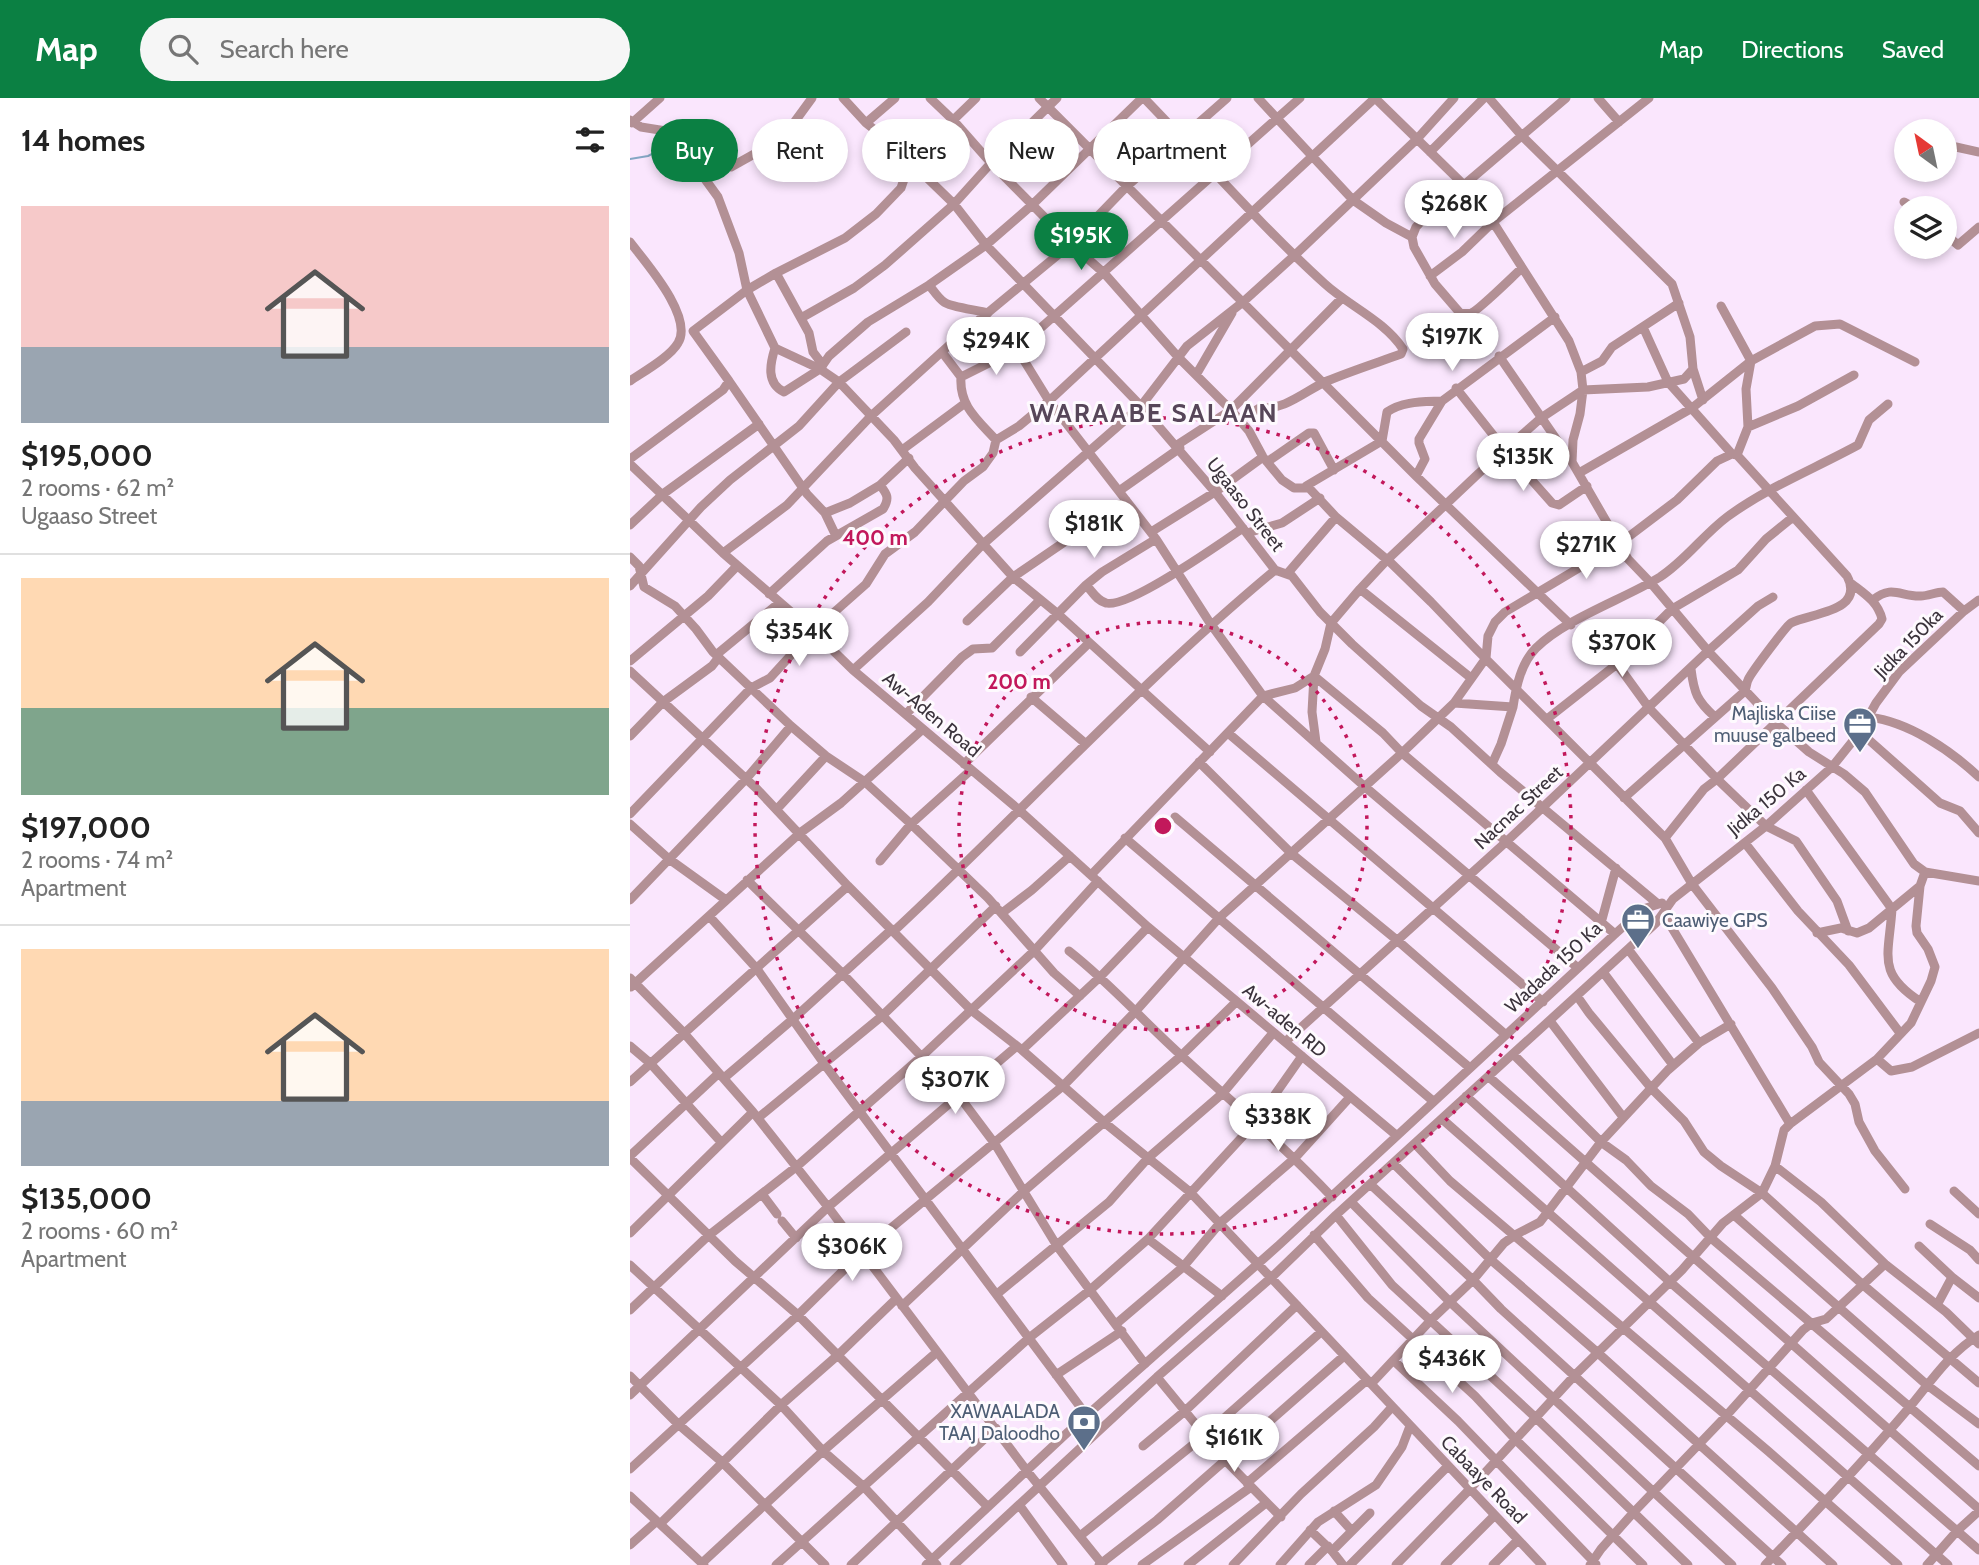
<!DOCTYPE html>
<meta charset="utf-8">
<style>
body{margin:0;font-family:Cabin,sans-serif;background:#f6f6f6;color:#222;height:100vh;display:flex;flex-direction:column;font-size:26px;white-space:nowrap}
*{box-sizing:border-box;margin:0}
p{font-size:23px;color:#767676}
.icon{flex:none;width:38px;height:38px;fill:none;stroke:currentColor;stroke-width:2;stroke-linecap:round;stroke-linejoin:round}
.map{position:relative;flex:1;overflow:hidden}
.drawer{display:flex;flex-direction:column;background:#fff;width:630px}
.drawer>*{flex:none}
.hud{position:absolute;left:21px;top:21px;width:665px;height:63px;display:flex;gap:14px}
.needle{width:46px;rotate:327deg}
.controls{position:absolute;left:1264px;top:21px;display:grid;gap:14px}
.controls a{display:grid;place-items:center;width:63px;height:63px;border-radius:50%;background:#fff;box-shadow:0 4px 10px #0003;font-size:35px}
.price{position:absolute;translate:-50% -60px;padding:0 16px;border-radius:24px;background:#fff;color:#222;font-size:23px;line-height:46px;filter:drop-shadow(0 2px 4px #0008)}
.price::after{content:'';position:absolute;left:50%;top:42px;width:21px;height:16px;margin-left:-10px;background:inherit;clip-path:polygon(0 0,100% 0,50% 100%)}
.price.on{background:#0b8043;color:#fff}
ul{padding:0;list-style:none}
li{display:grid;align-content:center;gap:14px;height:371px;padding:0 21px}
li+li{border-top:2px solid #e0e0e0}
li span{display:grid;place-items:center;height:217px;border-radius:0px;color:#555}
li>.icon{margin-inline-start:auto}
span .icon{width:126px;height:126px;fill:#fffc;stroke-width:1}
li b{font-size:30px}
h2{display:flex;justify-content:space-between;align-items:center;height:84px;padding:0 21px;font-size:30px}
.pill{padding:0 24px;border-radius:32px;background:#fff;box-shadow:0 4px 10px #0003;font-size:24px;line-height:63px}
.pill.on{background:#0b8043;color:#fff}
header{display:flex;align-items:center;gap:42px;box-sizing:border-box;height:98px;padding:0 35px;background:#0b8043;color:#fff}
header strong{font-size:33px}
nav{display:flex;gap:38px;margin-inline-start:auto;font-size:24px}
.search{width:490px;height:63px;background:#f6f6f6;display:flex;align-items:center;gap:18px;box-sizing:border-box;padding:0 24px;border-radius:38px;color:#767676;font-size:26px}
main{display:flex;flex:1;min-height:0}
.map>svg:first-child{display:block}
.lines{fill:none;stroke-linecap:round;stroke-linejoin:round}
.stream{stroke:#84a6c4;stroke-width:2}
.minor{stroke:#b39095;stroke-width:9}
.ring{fill:none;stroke:#c2185b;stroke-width:3.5;stroke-dasharray:3.5 7}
.labels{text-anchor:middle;stroke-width:6;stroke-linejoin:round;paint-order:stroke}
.street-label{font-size:19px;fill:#3b333c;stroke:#fefafe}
.service-label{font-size:19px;fill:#4e5e75;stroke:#fefafe;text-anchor:end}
.district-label{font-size:26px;font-weight:bold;letter-spacing:2px;fill:#574659;stroke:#fefafe}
.centre{fill:#c2185b;stroke:#fefafe;stroke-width:3.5}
.ring-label{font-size:21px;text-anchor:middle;font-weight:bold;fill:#c2185b;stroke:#fefafe;stroke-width:6;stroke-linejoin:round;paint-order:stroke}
</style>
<header>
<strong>Map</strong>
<div class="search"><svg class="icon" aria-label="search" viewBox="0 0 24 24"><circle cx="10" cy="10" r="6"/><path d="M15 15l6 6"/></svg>Search here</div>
<nav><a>Map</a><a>Directions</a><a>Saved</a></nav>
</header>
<main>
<section class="drawer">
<h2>14 homes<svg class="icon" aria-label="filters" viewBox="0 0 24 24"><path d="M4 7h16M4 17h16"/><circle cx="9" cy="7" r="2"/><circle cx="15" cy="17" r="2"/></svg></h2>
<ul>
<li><span style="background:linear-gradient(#f6c9c9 65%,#9aa5b1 0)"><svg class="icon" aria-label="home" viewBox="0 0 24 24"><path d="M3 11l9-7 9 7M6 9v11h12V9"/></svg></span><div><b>$195,000</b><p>2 rooms · 62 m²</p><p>Ugaaso Street</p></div></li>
<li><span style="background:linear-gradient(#ffd9b3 60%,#7fa58c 0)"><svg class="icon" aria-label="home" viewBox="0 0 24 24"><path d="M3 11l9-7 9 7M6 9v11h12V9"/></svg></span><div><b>$197,000</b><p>2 rooms · 74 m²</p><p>Apartment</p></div></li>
<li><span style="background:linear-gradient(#ffd9b3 70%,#9aa5b1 0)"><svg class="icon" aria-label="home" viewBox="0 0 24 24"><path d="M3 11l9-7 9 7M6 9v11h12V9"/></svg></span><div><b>$135,000</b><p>2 rooms · 60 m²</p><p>Apartment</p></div></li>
</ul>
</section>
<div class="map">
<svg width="1349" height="1467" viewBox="0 0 1349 1467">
<rect width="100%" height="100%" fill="#fae6fd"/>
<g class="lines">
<path class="stream" d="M0 61 18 58 40 47"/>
<path class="minor" d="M213 0 236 25 259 43 324 106 356 147 511 308 585 394 645 472 662 478 690 514 722 546 791 608 821 629 870 674 1028 806
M300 0 323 22 361 65 441 146 474 175 549 260 601 312 619 333 633 359 652 382 664 390H679L706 419 761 465 801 504 846 551 1035 740 1062 786 1142 890 1182 949 1189 964 1219 996 1225 1006 1229 1024 1245 1053 1275 1091
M409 0 786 378 941 527
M514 0C574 62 631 128 695 186 719 208 755 223 773 251L771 256C746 265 721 273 697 283 678 291 653 314 631 309L610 322
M628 0 723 102 756 125 782 139
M670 0 387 251 419 303 526 441 580 525 633 598 734 688 948 870
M968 0 989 24
M0 22 11 29 36 33 51 48 88 99 109 155 117 192 145 250 190 271 209 284 264 342 285 370 383 479 428 516 580 654
M2 25 30 0
M236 25 265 0
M1326 49 1349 54
M135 50 155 37 182 0
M800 54 854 0
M101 69 135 50 169 55 183 53
M1274 104 1285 110
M1314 135 1328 147 1349 129
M0 144C16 165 64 219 48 245 40 259 13 274 0 283
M892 170C883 178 848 213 841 215 837 216 835 216 830 215L805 186 784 149 782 139 786 129 808 105 834 87 936 0
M146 175 179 235 183 254 193 267
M800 178 832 154 863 124 1019 0
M299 187C304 193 308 200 314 204 320 209 347 212 358 215
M1091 208 1121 263 1116 291 1118 329 1107 357
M171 220 224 190 255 167 324 106 361 65 427 0
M1013 229 1038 284 1102 356
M145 250C140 266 136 285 154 294L190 271 199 258 238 224 299 187 356 147 402 107 512 0
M312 254 331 279C329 308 348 322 366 342L389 328 419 303 745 0 834 87 863 124 939 243 951 274 953 292 950 316 943 342 942 364 998 461 1020 484 1078 553 1146 625 1179 654 1214 676 1235 694 1284 766 1295 774 1349 783
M869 258 942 364
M1063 271 1073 302
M951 274 972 263 982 249 1049 205
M566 277 602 215
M331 279 387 251
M99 283 177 396 195 415 220 405 250 387 279 360
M826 290 875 352 922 405 929 407 957 388
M1118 329 1168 308 1224 277
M547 347 601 312 712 200
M272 352 334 306
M0 361 93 292 99 283 63 233 117 192 146 175 215 140 246 116 271 90 280 64 346 0
M637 364 679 335H684L704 372
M0 366 93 455 183 533 223 572 388 711 518 829 766 1037
M949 375 1062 310 1121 263 1185 228 1210 226 1285 264
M786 378 795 361 789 345V341L812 303 925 219
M676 388 752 343 757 314C773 303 793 304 812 303
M489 393 550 350
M195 415 206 438
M0 427 33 396 129 326
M521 434 585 394 633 359
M617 435 652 425 690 400
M93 455 157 407 241 318 326 241 441 146 497 88 597 0
M0 459 9 468 14 489 45 508 66 531 83 554 161 628 196 658 235 684 281 726 358 800 424 875 450 898
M657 476 706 419
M456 487C462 493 467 503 476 505 498 511 591 445 613 430
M0 488 71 409 100 382 169 328 209 284 276 234
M730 491 841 580
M139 496 197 443 253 411C260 400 257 396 250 387
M1243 502C1262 486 1271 499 1291 498 1298 498 1306 494 1313 494L1334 513
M337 523 383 479 496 402
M390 554 456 487 472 474 526 441
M86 557 149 505
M0 563 78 498 107 468
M987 566 1019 610 1087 681 1136 728 1166 743 1207 803 1218 833
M1061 571C1064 595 1067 603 1085 619
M223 572 298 504 352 447 511 308 557 248 613 204 665 157 787 41 824 0
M0 573 127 691 218 788 341 912 392 952 475 1025 560 1094 912 1467
M684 578 753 635 772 655 985 836
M684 578 682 614 686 644
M401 599 456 646
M824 605 883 609C886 589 891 565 906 550 935 521 994 501 1030 479 1056 462 1073 437 1097 419 1138 389 1184 371 1228 347L1239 322 1258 306
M276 616 332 559 343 551 362 550 410 502
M1239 619C1279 624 1320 652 1349 679
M917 621 987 566 1042 511 1108 472 1136 441 1163 419
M1230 634 1310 705 1330 713 1349 735
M598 635 913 904
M0 638 33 604 82 568 89 559
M569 664 662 756 768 843 876 937
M334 666 459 545
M862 666 871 646 883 609
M1176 692 1262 811C1259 858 1246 875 1291 904
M147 711 196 658
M0 716 121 590 140 580 183 533 236 486 255 456 285 434 334 383 353 369 363 355 366 342
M545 719 840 970
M0 726 39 761 96 802
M495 740 803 1003
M1035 740 1074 691 1087 681 1249 526 1252 521C1248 504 1235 496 1222 486
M1115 745 1168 813 1219 867 1270 935
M250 763 281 726 341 672
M461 777 633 598 665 590 684 578 695 551 701 525 730 491 757 462 849 375 911 320 953 292 1018 289 1054 281 1063 271 1060 239 1042 186 892 38 859 0
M117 782 212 875 329 998 365 1046 427 1148 515 1266
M0 802 116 681 161 628
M372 815 402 792 440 758
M79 818 127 871 195 967 457 1318 469 1332
M971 825 986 770
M264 833C392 714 510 584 645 472
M1187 835 1211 830 1227 835 1239 830 1290 788
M998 851 1069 945
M439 853C480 885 514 924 553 959 603 1005 655 1049 702 1099
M973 874 1043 967
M0 880 53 934 123 1014 198 1109 397 1373 473 1467
M1 889 170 735 211 705 293 631
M947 898 959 915 1021 990 1054 1023 1074 1054 1091 1068 1132 1095 1232 1186 1349 1285
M920 923 993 1019
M655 944 876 744 1078 553 1128 508 1143 499
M0 948 20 965 91 1044
M392 952 471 878 518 829
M884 957 971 1044 996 1062 1021 1088 1058 1116 1081 1140 1349 1368
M1247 961 1261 973 1282 969 1349 935
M859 979 1349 1411
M94 980 163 921 262 831
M0 984 218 788
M836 998 1040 1184 1349 1452
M128 1020 252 918 366 808
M812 1021 1318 1467
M1160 1026 1247 961 1281 925 1301 883 1305 869 1298 851 1287 835 1286 828 1290 788 1295 774
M785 1046 820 1083 1138 1353 1268 1467
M0 1058 89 975
M0 1060 105 1163 168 1217 358 1409
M764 1066 860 1161 968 1255 1203 1467
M1145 1068 1191 1104 1255 1166 1316 1214 1349 1246
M740 1086 843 1182 871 1211 1152 1467
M1324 1093 1349 1116
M132 1096 147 1116
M721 1104 820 1204 1102 1467
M706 1117 762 1187 905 1319 1058 1467
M1104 1117 1297 1287 1349 1326
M152 1123 166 1140
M1300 1126 1340 1152 1349 1162
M0 1135 123 1014
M684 1137 738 1200 845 1298 885 1341 1013 1467
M518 1141 592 1198
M1289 1148 1322 1179 1307 1207
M0 1167 151 1307 193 1353 234 1389 307 1467
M1322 1179 1349 1200
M367 1196 479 1104 518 1060 593 995 643 935
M272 1208 394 1093 551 958 606 904
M0 1212 78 1138 166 1069 290 960 405 852 468 783
M486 1226 553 1169 590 1125 665 1060 720 999
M764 1263 828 1323 966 1466
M426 1277 492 1233
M0 1278 48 1326 92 1364 195 1467
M527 1279 596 1363 651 1419
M741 1286 801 1222 843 1182 874 1145 885 1137 910 1124 971 1044 1038 972 1069 945 1101 926
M0 1297 198 1109 387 948
M513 1348 555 1313 667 1207
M0 1371 168 1217 232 1154 434 987 505 914 589 820 772 655 824 605 856 560 858 538 865 524 875 514 989 446 1047 402 1087 363 1102 356 1107 357 1217 478C1236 514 1180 515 1161 525 1157 527 1120 576 1118 582 1117 583 1116 591 1115 593L994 700
M617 1385 737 1282
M0 1398 74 1467
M390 1408 433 1467
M704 1413 722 1433
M30 1426 151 1307 208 1257 266 1201
M680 1432 702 1453 713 1467
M450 1438 575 1337 691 1234
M0 1447 27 1423
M702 1453 740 1415
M72 1465 193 1353 307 1254
M146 1467 399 1240 460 1192 518 1141 625 1025 672 958
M221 1467 366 1330
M296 1467 438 1334 649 1147 985 836 1013 811 1032 805
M324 1467 527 1279 642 1179 706 1117 998 851 1026 825 1043 801 1136 728 1202 669 1230 634 1246 605 1269 574 1334 513 1349 502
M469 1467 527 1422 714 1258
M512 1467 621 1389
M558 1467 636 1405
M603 1467 671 1396 744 1329 762 1309
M650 1467 688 1424 746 1387 772 1349 780 1328
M679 1467 698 1448
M720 1467 817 1369
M766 1467 839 1392 945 1277 1052 1172 1093 1125 1132 1095 1145 1068 1154 1032 1160 1026 1033 815
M815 1467 864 1418
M863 1467 888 1442
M960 1467 971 1451 1003 1415 1096 1318 1173 1232 1182 1225 1196 1221 1255 1166
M1135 1467C1184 1416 1232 1365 1278 1311 1300 1285 1319 1255 1349 1237
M1297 1467 1327 1433 1349 1413"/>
</g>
<g class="ring">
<circle cx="533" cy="728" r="204"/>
<circle cx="533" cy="728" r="408"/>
</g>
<defs>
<g id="office-pin" transform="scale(1.75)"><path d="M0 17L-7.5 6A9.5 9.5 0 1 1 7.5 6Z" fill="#5c6f8a" stroke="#fefafe"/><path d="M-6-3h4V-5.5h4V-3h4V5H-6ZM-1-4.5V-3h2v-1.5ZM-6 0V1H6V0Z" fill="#fff"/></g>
<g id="bank-pin" transform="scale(1.75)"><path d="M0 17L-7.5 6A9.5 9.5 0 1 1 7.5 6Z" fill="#5c6f8a" stroke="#fefafe"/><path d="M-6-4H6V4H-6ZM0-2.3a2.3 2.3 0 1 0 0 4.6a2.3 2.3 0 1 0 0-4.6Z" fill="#fff"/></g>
</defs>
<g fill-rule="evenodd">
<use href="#office-pin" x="1230" y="626"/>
<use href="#office-pin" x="1008" y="822"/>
<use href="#bank-pin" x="454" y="1324"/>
</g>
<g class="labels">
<g class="street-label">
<text transform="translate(616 406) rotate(52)" y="7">Ugaaso Street</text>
<text transform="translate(1278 545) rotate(-46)" y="7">Jidka 150ka</text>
<text transform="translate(302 616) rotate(40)" y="7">Aw-Aden Road</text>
<text transform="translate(1136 703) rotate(-40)" y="7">Jidka 150 Ka</text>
<text transform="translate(888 709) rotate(-43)" y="7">Nacnac Street</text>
<text transform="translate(923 869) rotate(-43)" y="7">Wadada 150 Ka</text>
<text transform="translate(655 922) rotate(40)" y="7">Aw-aden RD</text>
<text transform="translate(854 1381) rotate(46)" y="7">Cabaaye Road</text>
</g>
<g class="service-label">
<text x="1206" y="622">Majliska Ciise<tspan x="1206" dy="22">muuse galbeed</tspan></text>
<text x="1032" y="829" text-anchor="start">Caawiye GPS</text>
<text x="430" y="1320">XAWAALADA<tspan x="430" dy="22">TAAJ Daloodho</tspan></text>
</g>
<g class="district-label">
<text x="524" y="324">WARAABE SALAAN</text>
</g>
</g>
<circle cx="533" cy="728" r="10" class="centre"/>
<g class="ring-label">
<text x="245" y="447">400 m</text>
<text x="389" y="591">200 m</text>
</g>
</svg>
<div class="controls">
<a><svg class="needle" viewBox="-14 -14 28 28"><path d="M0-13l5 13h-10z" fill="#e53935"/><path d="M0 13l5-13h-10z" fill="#767676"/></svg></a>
<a><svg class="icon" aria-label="layers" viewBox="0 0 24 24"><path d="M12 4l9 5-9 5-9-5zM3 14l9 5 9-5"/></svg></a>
</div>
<b class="price" style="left:824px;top:142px">$268K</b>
<b class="price on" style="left:451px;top:174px">$195K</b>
<b class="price" style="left:822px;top:275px">$197K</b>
<b class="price" style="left:366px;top:279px">$294K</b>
<b class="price" style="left:893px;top:395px">$135K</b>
<b class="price" style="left:464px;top:462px">$181K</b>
<b class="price" style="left:956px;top:483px">$271K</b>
<b class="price" style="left:169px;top:570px">$354K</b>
<b class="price" style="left:992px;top:581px">$370K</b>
<b class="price" style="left:325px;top:1018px">$307K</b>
<b class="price" style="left:648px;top:1055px">$338K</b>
<b class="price" style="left:222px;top:1185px">$306K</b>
<b class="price" style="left:822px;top:1297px">$436K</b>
<b class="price" style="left:604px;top:1376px">$161K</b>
<div class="hud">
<a class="pill on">Buy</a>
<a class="pill">Rent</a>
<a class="pill">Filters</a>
<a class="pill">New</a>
<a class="pill">Apartment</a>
</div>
</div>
</main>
